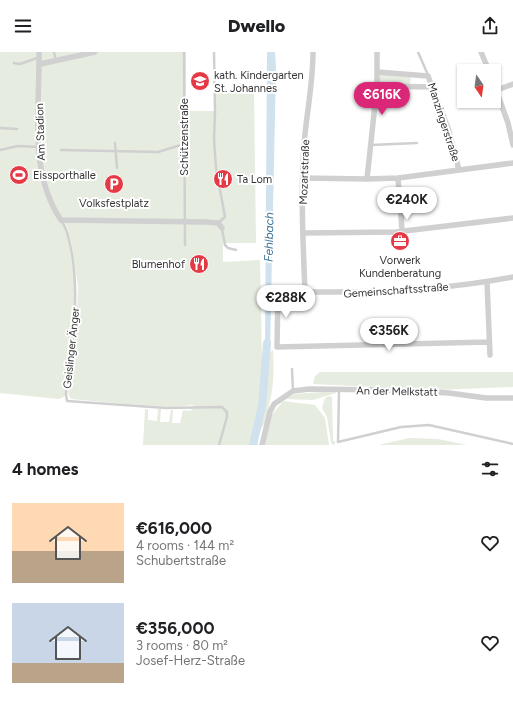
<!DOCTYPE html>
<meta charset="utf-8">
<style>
body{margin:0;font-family:Figtree,sans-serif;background:#f2f2f2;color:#202124;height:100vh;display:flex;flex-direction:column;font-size:15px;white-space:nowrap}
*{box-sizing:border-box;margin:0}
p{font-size:13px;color:#757577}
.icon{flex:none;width:22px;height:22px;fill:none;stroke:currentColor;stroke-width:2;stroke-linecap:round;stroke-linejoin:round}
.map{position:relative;height:393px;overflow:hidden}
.details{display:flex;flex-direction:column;background:#fff;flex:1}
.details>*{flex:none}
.needle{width:26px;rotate:167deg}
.tools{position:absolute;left:457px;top:12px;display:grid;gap:8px}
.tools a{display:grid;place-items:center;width:44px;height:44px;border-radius:0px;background:#fff;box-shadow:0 1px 3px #0004;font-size:20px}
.price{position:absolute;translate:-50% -34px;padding:0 9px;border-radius:14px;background:#fff;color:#222;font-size:13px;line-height:26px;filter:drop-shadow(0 1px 2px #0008)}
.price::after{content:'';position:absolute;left:50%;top:24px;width:12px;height:9px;margin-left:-6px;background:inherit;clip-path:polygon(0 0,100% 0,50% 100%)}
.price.active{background:#db2777;color:#fff}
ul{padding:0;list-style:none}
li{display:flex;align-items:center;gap:12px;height:100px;padding:0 12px}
li span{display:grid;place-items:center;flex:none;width:112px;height:80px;border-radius:0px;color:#555}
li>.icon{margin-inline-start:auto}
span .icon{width:48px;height:48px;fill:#fffc;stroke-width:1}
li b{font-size:17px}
h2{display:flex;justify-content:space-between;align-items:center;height:48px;padding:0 12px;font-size:17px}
header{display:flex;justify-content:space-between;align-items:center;height:52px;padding:0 12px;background:#fff;font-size:18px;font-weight:800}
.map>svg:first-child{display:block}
.green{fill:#e6ecdf}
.water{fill:#cfe2ee}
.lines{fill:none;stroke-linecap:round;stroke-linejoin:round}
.river{stroke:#cfe2ee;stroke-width:8}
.service{stroke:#d0d0d0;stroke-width:2.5}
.minor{stroke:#d0d0d0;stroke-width:5.5}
.labels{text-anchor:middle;stroke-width:4;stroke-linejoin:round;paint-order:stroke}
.poi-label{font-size:11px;fill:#333;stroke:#fff;text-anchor:start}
.street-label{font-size:11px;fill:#333;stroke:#fff}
.water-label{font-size:12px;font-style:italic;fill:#3f7597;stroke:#fff}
</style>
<header><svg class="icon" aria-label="menu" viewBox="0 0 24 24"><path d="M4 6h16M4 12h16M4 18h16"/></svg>Dwello<svg class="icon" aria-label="share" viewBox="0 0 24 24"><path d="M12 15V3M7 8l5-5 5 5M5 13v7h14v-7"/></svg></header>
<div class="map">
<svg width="513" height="393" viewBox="0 0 513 393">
<rect width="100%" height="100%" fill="#fff"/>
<path class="green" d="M0 0H186V59H216V40L254 42 256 191H223V210L260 208 262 307 273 298C274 317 274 334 269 353 268 359 267 369 263 374 259 381 255 383 258 393H143L145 357H148V368L157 369 158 357H161L160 370H169L171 358H173L172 371H180L183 358 191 359 193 353 173 355 127 352 71 347 69 344 68 337 77 259 78 234 72 194 66 170 74 225 75 263 65 344 59 347 0 341Z
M380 22 411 24 410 33 378 31Z
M320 320H513V335L439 338 313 332 315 324Z
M335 339 336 341 313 348 285 347 295 342Z
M330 344 332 345 333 389H335V392L333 393 331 390 327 365 322 356 325 346Z
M283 349 315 353 325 366 329 393H264L271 364Z
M409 386 438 387 467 393H379Z"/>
<path class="water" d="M267 0H275L276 16 270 299 265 302Z"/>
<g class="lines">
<path class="river" d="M253 393 262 354 267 291"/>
<path class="service" d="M54 0 56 9
M184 0 185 193
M214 0 215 60 214 87 216 116 225 165 218 171
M418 0 428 23
M14 11 20 12 37 6
M0 76 17 77
M115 91 117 116
M371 93 417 91
M0 98 18 94 39 95
M61 98 158 100 184 92
M61 169C67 175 68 184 70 192 81 242 72 291 66 342L67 349 166 356 222 355 227 360V365L219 393
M222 177 225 193 228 196 236 198
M292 317 293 339
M339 339 338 390 401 375 429 373 513 392"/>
<path class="minor" d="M39 0C40 55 28 120 61 168L206 170 218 171 222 176
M481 0 489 19
M40 12 95 0
M377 20 428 24 448 76 459 118
M494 32 508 71 513 93
M377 34 433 35
M497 38 513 32
M303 126 367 127 398 126 513 111
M398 126 402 178
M367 127 377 34V0
M303 181 396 180 513 166
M487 230 490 303
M305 240C303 188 300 134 305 82 308 54 313 28 313 0
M489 290 277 295 278 239C357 242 435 240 513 225
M262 393 270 360 274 352 293 339 309 337 390 338 449 341 486 346H513"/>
</g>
<defs>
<g id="school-disc" transform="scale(1)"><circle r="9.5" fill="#e63946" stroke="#fff"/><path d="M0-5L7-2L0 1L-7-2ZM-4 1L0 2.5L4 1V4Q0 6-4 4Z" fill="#fff"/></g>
<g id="stadium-disc" transform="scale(1)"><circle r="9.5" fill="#e63946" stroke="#fff"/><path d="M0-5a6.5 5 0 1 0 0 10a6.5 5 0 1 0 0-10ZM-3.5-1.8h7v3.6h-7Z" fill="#fff"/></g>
<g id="restaurant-disc" transform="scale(1)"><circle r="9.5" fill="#e63946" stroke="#fff"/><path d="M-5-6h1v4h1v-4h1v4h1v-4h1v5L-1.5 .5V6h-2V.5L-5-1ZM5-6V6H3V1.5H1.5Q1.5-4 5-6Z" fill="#fff"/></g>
<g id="parking-disc" transform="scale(1)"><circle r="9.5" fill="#e63946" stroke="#fff"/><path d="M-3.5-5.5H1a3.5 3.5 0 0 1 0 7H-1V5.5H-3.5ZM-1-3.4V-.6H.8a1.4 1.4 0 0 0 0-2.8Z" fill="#fff"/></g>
<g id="office-disc" transform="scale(1)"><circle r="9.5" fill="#e63946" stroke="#fff"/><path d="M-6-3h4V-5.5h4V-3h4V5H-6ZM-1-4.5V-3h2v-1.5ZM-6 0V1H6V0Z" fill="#fff"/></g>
</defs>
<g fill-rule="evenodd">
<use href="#school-disc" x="200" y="29"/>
<use href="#stadium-disc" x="19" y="123"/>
<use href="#restaurant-disc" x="223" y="127"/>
<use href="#parking-disc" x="114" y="132"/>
<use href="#office-disc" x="400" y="189"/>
<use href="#restaurant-disc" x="199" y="212"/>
</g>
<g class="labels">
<g class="poi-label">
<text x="214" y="27">kath. Kindergarten<tspan x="214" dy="13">St. Johannes</tspan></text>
<text x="33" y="127">Eissporthalle</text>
<text x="237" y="131">Ta Lom</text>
<text x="114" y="155" text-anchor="middle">Volksfestplatz</text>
<text x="400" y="212" text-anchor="middle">Vorwerk<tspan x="400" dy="13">Kundenberatung</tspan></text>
<text x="185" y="216" text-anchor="end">Blumenhof</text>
</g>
<g class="street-label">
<text transform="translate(444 70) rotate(72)" y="4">Manzingerstraße</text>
<text transform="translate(40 80) rotate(-92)" y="4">Am Stadion</text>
<text transform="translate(184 85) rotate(-90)" y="4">Schützenstraße</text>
<text transform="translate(304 120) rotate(-88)" y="4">Mozartstraße</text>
<text transform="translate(396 238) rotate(-4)" y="4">Gemeinschaftsstraße</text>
<text transform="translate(71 296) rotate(-84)" y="4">Geislinger Änger</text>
<text transform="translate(397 339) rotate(1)" y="4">An der Melkstatt</text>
</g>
<g class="water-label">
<text transform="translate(269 185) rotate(-89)" y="4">Fehlbach</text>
</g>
</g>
</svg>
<div class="tools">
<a><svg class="needle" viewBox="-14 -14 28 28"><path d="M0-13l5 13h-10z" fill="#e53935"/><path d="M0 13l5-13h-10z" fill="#757577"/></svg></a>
</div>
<b class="price active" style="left:382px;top:64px">€616K</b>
<b class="price" style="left:407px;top:169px">€240K</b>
<b class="price" style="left:286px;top:267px">€288K</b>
<b class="price" style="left:389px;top:300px">€356K</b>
</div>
<section class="details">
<h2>4 homes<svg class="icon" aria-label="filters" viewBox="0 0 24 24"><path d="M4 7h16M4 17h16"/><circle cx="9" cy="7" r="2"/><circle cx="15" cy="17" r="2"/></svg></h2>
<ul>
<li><span style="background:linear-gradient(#ffd9b3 60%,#b9a48a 0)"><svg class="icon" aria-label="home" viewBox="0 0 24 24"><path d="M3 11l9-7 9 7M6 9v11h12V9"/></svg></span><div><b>€616,000</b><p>4 rooms · 144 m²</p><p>Schubertstraße</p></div><svg class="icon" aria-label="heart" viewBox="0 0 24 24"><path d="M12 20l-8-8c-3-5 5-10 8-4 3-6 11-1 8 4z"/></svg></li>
<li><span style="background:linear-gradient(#c9d6e8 75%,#b9a48a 0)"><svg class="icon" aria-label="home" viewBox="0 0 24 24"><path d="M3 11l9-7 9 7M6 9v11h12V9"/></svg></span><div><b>€356,000</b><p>3 rooms · 80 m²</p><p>Josef-Herz-Straße</p></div><svg class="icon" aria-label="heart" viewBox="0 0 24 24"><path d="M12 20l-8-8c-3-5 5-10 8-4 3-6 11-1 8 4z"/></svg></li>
</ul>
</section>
